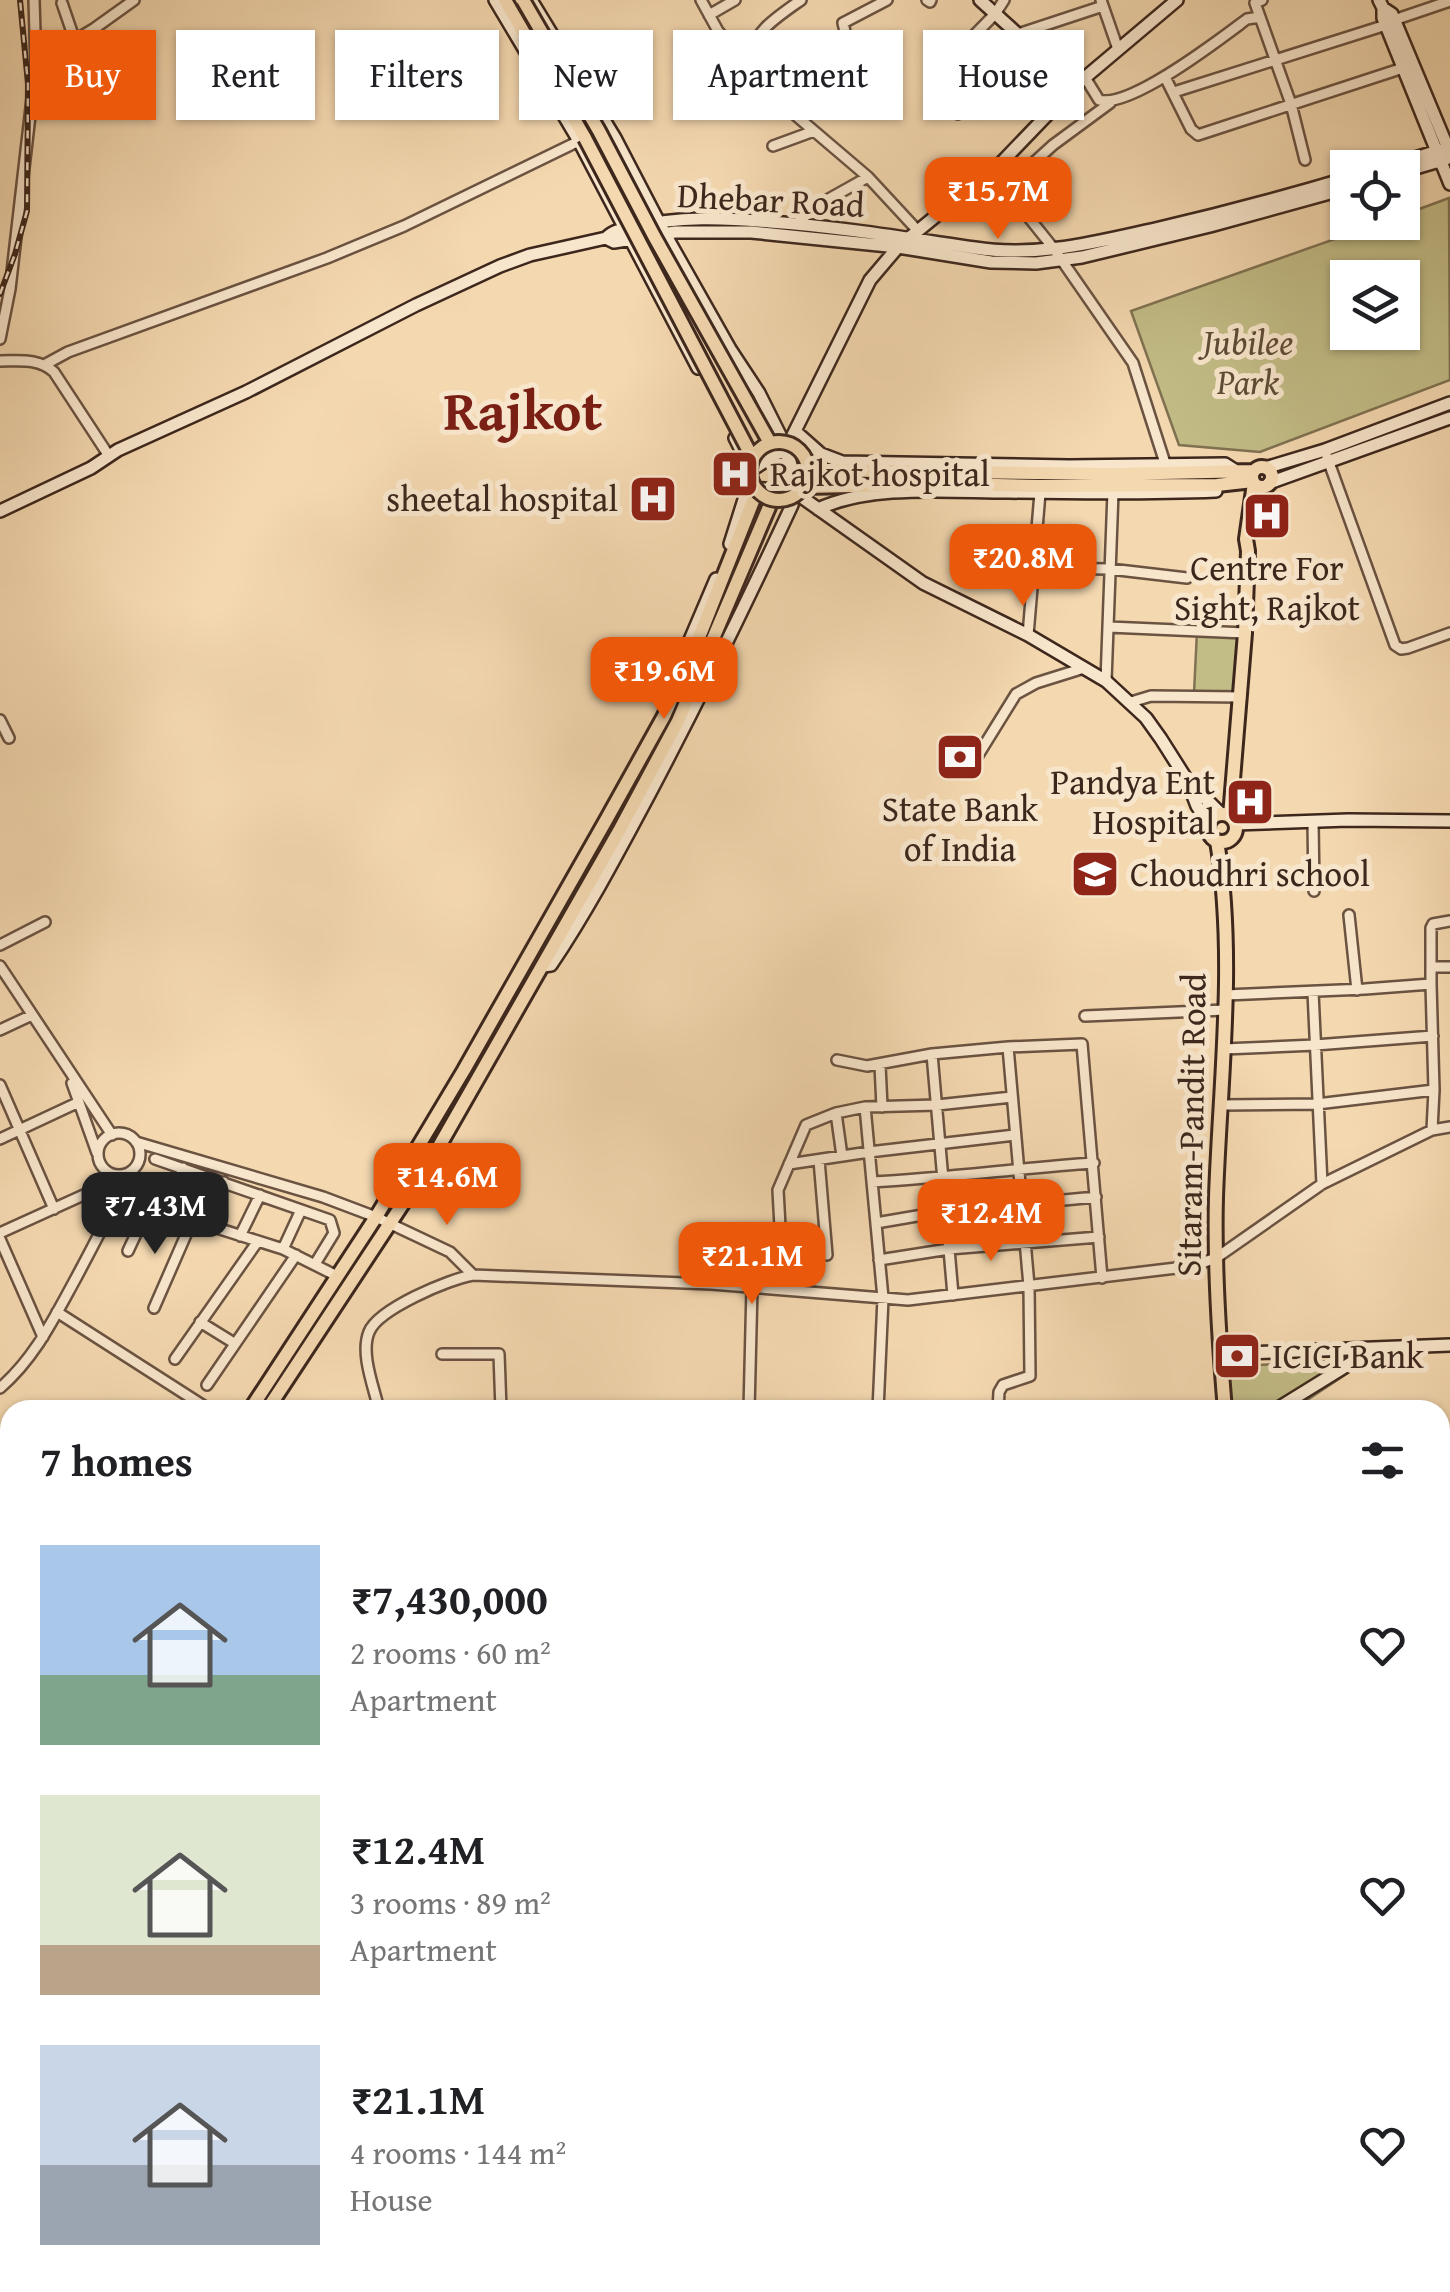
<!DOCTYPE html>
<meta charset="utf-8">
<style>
body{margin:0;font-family:"Gentium Book Plus",serif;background:#f6f6f6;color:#202124;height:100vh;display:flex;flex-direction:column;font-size:38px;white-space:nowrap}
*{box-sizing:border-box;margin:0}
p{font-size:32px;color:#757577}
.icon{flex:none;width:55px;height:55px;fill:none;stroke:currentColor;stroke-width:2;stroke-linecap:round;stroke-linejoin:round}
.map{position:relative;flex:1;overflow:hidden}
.details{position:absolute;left:0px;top:1400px;width:1450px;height:892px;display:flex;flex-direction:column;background:#fff;border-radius:30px 30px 0 0;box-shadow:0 2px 8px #0004}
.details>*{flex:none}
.guide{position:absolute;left:30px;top:30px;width:1390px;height:90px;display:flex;gap:20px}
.controls{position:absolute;left:1330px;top:150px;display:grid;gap:20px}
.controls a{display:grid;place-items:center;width:90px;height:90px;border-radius:0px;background:#fff;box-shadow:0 2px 8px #0004;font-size:50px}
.price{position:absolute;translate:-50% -85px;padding:0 22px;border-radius:20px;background:#ea580c;color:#fff;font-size:32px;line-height:65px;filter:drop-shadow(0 2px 5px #0008)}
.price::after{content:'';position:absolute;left:50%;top:60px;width:30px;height:22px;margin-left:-15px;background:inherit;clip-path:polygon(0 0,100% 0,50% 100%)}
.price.active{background:#222;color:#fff}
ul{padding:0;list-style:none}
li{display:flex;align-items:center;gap:30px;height:250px;padding:0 40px}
li span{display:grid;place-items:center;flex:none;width:280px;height:200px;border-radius:0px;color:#555}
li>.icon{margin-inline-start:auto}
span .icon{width:120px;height:120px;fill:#fffc;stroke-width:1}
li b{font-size:42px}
h2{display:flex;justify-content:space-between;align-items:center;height:120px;padding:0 40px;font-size:42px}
.pill{padding:0 35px;border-radius:0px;background:#fff;box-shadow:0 2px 8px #0004;font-size:35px;line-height:90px}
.pill.active{background:#ea580c;color:#fff}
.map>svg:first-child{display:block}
.green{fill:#c2bc86;stroke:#807252;stroke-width:2.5;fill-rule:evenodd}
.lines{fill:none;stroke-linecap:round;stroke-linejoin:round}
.street-casing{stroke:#6b5342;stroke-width:14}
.secondary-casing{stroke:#3d271d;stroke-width:16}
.primary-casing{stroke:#3d271d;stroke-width:18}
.street{stroke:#f8e6cc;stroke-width:9}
.secondary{stroke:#f8e6cc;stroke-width:11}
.primary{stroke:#f4d8b0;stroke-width:12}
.rail-casing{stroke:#3d271d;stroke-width:6}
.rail{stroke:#f8e6cc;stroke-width:2.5;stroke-dasharray:8;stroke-linecap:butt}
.primary-bridge-casing{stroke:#3d271d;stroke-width:18;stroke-linecap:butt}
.primary-bridge{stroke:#f4d8b0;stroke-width:12}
.labels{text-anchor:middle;stroke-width:10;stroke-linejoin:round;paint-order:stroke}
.street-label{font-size:35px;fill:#3d271d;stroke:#f8e6cc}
.park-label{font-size:35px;font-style:italic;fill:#5e4c37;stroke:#f8e6cc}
.poi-label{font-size:35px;fill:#3d271d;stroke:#f8e6cc;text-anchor:start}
.town-label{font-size:55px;font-weight:bold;fill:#7a1f14;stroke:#f8e6cc}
</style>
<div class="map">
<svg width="1450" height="2292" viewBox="0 0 1450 2292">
<rect width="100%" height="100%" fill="#f4d8b0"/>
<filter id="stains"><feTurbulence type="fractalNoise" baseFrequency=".002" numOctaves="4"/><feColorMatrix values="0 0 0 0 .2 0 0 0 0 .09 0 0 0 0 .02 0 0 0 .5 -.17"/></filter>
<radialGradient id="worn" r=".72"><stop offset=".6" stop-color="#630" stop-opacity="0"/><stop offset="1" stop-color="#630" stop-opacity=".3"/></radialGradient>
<path class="green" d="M1449 198 1450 380 1260 452 1179 445 1131 311 1380 223 1402 222 1403 215ZM1348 278H1402V332H1348Z
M1197 631 1245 633 1241 697 1194 693Z
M1369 1359 1292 1410H1226L1223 1367Z
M1450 1876V2170L1440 2173V1879Z
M1450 2187V2292H1410L1411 2283 1440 2282V2196Z
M666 2283H1100L1079 2288V2292H670Z
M1245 2283H1383L1386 2292H1248Z"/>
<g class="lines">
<g class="street-casing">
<path id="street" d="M34 0 36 64
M701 0 718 31 745 62
M801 0C774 19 756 30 745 62L773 96 868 177 918 231
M927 0 930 2 931 0
M1101 0 1118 49
M62 3 75 41
M709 15 735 0
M1260 17 1255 3 1262 0
M1394 20 1450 1
M1018 34 1103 6
M1165 77 1191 129 1198 135 1403 68
M1086 79 1099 100C1130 109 1220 39 1247 19L1260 17 1291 104 1305 160
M858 86 843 23 887 0
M938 90 953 57 995 14 1004 0
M1174 92 1386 25
M1110 103 1053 145 1018 177 1015 191 1026 214 1054 249 1133 363 1165 463
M958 114 992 78 993 68 968 40
M773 146 814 131
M796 224 818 205 868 177
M0 339 10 289 36 64 95 28 134 0
M0 361C20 361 39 358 54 372L109 456
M46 364 68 352 327 258 404 226 579 141
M1327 457 1395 645 1401 649 1408 648 1450 633
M1034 568 1110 569 1187 578
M1109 627 1245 633
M1028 635 1040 493
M1106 681 1113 492
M1131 702 1151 696 1241 697
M0 720 9 738
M972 765 1016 694 1036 683 1084 668
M1313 822 1314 891
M1349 915 1357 990
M0 945 45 922
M0 966 112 1135
M1431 967H1450
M1431 984V928L1433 924 1450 921
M1313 992 1322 1184
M1226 995 1365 989 1431 984 1434 1090 1432 1130
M1085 1016 1225 1010
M0 1030 32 1015
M1224 1049 1315 1045 1433 1036
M837 1060 867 1066 932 1054
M880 1065 882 1107
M72 1083 97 1153
M0 1085 54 1209
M1222 1105 1317 1104 1434 1090
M865 1107 883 1298 878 1410
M836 1113 842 1156
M98 1154a21 21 0 1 1 42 0a21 21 0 1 1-42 0Z
M0 1139 79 1102
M136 1142 323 1197 376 1217 450 1252 473 1275
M155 1159 330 1220 334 1233 315 1264
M819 1160 827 1255
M789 1164 869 1152 1015 1135
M872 1182C946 1178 1020 1168 1094 1163
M135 1202 283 1249 337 1276
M167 1213 183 1168
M876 1223 946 1211 1096 1197
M208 1226 224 1182
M0 1233 110 1183
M240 1236 260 1195
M0 1239 43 1337
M781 1245 778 1190 806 1125 836 1113 865 1107 937 1105 1012 1097
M283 1249 301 1210
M128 1251 149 1206
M879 1260 949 1249 1099 1237
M953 1295 932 1054 1008 1047
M154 1308 192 1221
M57 1312 210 1410
M200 1322 234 1343
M442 1354H499L501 1410
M175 1359 258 1241
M207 1385 296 1255
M0 1388C35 1358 54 1318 76 1278 94 1244 113 1209 129 1173
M379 1410C374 1387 360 1354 369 1332 378 1309 449 1279 473 1275L711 1284 908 1300 1193 1266 1216 1258 1322 1184 1432 1130 1450 1127
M749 1410 752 1287
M998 1410 999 1392 1003 1385 1030 1376 1029 1286 1008 1047 1082 1044 1102 1278
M0 1547 10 1551
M0 1617 10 1627
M0 1641 10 1654
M0 1945 10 1931
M0 2181 10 2187
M0 2215 10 2220
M0 2268 10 2273
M120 2282 135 2292
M6 2292 14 2282
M248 2292 254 2282"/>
</g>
<g class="secondary-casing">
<path id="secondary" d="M495 0 579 141 698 368
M531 0 615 138 665 234 730 349 759 393 780 435 782 450 789 458 793 472 792 505C747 602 700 698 650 793 619 851 588 910 551 965L543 966
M980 0 1075 86
M1379 0 1383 8V18L1450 184
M1383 8 1392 14 1450 153
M1383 168 1441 150
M1402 172 1446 159
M606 238 614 242 675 232H751L898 247 991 262 1036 263 1082 257 1210 226 1348 188
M795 431 821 454 842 462 1069 466 1225 464 1236 471
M1265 468 1325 450 1450 403
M744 475 782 450 792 437 870 280 898 247 1001 163 1075 86 1177 0
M1269 483 1450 418
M751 488 793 491 923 583 1028 635 1106 681 1146 718 1161 739 1187 780 1197 806 1209 823
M818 509C871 484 950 492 1008 492 1077 493 1147 494 1216 491
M0 511 91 468 118 450 246 392 416 305 500 266 530 255 606 238C614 230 623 229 634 227 678 216 725 218 770 222 839 227 906 238 975 248 1036 258 1096 242 1155 229 1220 214 1284 197 1348 178
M730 544 748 487 744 475V456L735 438
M664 701 716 579
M1190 783 1221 814
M1235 824 1348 820 1450 821
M1221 1354 1450 1345
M1275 1410 1372 1350"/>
</g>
<g class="primary-casing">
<path id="primary" d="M505 0 585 138
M1252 477a10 10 0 1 1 20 0a10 10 0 1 1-20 0Z
M808 470 1115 474 1254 471
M803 487 953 484 1040 486 1217 485 1253 481
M1208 828a14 14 0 1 1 28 0a14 14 0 1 1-28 0Z
M1230 816 1245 633 1248 551 1246 539 1254 483
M1217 841C1236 957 1220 1081 1216 1197 1214 1268 1219 1340 1225 1410
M250 1410 376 1217 464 1070 605 822 664 716 698 640 757 491
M267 1410 429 1164 619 831 678 721 772 500
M0 1775 10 1764
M0 1798 10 1787
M1440 1817 1450 1827
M1440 1851 1447 1846 1450 1840
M638 2282 643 2292
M653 2282 658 2292"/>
</g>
<use href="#street" class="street"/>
<use href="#secondary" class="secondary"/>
<use href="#primary" class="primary"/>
<g class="rail-casing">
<path id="rail" d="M0 294 15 254 27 211 28 84 20 0"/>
</g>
<use href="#rail" class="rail"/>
<g class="primary-bridge-casing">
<path id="primary-bridge" d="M523 0 599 131 654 236 770 443
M585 138 752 457
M750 471a29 29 0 1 1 58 0a29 29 0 1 1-58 0Z"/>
</g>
<use href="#primary-bridge" class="primary-bridge"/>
</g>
<defs>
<g id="hospital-square" transform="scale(2.5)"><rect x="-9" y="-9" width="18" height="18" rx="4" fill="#8f2418" stroke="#f8e6cc"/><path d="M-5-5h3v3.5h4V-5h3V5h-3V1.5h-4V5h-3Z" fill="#fff"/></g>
<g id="bank-square" transform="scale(2.5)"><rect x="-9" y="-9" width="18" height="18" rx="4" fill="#8f2418" stroke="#f8e6cc"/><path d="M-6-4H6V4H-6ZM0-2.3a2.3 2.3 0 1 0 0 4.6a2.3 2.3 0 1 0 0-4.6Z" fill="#fff"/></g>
<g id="school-square" transform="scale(2.5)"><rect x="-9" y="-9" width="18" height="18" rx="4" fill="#8f2418" stroke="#f8e6cc"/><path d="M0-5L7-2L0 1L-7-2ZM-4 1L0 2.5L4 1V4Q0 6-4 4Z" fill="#fff"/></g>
</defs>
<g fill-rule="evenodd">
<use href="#hospital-square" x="735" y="474"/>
<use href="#hospital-square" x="653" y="499"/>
<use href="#hospital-square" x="1267" y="516"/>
<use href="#bank-square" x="960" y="757"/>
<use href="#hospital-square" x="1250" y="802"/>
<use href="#school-square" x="1095" y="874"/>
<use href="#bank-square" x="1237" y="1356"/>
</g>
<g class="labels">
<g class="street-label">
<text transform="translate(771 200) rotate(3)" y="12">Dhebar Road</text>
<text transform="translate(1191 1125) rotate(-89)" y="12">Sitaram-Pandit Road</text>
</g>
<g class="park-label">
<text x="1248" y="354">Jubilee<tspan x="1248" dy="40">Park</tspan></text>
</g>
<g class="poi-label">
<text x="770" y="486">Rajkot hospital</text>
<text x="618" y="511" text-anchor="end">sheetal hospital</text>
<text x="1267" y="580" text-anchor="middle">Centre For<tspan x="1267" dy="40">Sight, Rajkot</tspan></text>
<text x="1215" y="794" text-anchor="end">Pandya Ent<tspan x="1215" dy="40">Hospital</tspan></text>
<text x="960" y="821" text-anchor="middle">State Bank<tspan x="960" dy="40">of India</tspan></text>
<text x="1130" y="886">Choudhri school</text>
<text x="1272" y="1368">ICICI Bank</text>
</g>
<g class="town-label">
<text x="523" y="430">Rajkot</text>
</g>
</g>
<rect width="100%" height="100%" filter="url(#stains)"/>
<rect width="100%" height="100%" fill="url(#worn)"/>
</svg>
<div class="controls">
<a><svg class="icon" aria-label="locate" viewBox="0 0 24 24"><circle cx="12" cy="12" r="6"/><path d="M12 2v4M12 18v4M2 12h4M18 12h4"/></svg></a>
<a><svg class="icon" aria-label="layers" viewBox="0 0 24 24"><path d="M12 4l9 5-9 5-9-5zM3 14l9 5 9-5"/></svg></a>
</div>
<b class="price" style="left:998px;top:242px">₹15.7M</b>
<b class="price" style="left:1023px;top:609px">₹20.8M</b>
<b class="price" style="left:664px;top:722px">₹19.6M</b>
<b class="price" style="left:447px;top:1228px">₹14.6M</b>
<b class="price active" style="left:155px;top:1257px">₹7.43M</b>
<b class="price" style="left:991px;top:1264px">₹12.4M</b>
<b class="price" style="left:752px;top:1307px">₹21.1M</b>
<div class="guide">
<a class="pill active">Buy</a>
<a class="pill">Rent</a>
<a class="pill">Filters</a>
<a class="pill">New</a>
<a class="pill">Apartment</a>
<a class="pill">House</a>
</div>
<section class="details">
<h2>7 homes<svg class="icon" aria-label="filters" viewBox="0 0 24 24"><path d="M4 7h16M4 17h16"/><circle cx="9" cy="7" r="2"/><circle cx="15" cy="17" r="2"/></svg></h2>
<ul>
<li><span style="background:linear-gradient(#a9c7e8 65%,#7fa58c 0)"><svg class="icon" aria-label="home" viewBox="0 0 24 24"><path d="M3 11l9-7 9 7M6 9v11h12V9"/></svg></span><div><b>₹7,430,000</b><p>2 rooms · 60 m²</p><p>Apartment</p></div><svg class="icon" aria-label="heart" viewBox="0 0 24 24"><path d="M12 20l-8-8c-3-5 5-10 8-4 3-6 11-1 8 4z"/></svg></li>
<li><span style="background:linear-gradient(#dfe7d0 75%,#b9a48a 0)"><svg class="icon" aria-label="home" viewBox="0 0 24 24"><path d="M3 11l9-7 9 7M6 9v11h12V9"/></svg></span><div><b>₹12.4M</b><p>3 rooms · 89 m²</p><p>Apartment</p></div><svg class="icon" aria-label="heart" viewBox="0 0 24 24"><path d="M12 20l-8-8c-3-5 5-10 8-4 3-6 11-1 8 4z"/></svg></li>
<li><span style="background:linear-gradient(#c9d6e8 60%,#9aa5b1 0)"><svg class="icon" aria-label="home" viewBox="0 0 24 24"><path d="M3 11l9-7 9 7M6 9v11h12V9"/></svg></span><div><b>₹21.1M</b><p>4 rooms · 144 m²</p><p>House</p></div><svg class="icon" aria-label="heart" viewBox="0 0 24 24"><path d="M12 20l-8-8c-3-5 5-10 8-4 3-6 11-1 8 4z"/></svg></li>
</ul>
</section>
</div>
